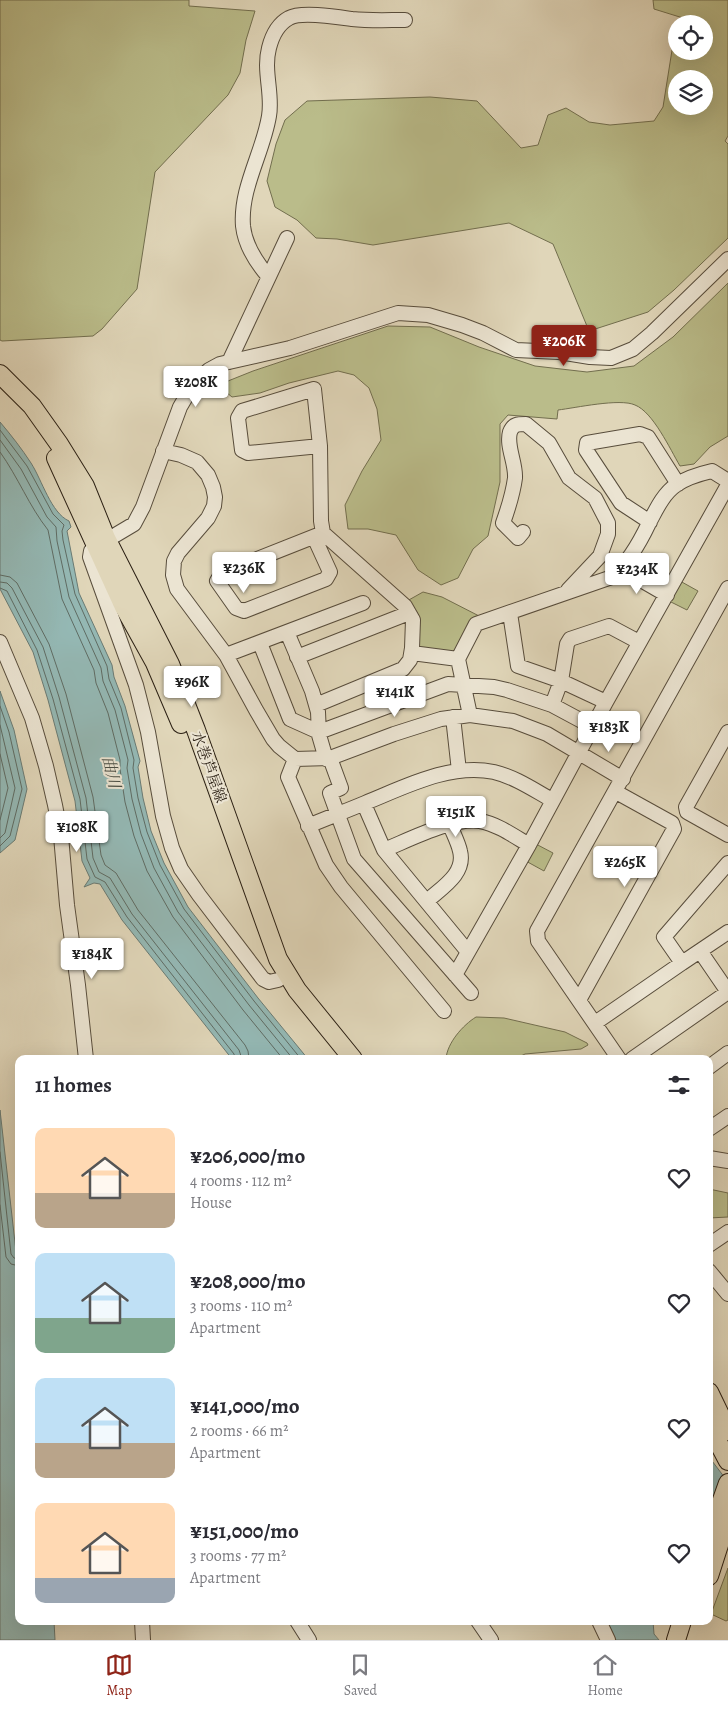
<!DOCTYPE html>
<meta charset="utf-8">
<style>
body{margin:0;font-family:Alegreya,"Noto Serif JP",serif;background:#f7f7f7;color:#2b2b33;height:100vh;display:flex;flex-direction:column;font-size:19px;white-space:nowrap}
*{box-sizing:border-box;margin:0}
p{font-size:16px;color:#7c7c81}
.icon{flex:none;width:28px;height:28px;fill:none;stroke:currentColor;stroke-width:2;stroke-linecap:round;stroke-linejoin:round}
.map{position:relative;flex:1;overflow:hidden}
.sheet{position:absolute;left:15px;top:1055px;width:698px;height:570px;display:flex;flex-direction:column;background:#fff;border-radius:10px;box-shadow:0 5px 20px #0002}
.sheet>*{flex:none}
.controls{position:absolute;left:668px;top:15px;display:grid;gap:10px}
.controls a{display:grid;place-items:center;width:45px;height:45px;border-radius:50%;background:#fff;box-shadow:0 5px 20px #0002;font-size:25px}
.price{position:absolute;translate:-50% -42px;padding:0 11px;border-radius:5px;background:#fff;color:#222;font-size:16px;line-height:32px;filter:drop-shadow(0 1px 2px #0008)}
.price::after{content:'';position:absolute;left:50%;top:30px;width:15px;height:11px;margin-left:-8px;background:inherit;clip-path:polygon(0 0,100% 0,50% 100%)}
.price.current{background:#8f2418;color:#fff}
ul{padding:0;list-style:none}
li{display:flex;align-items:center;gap:15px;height:125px;padding:0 20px}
li span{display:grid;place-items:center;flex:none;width:140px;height:100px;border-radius:10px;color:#555}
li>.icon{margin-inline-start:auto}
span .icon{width:60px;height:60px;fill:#fffc;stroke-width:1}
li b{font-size:21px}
h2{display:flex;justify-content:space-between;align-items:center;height:60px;padding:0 20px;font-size:21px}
.menu{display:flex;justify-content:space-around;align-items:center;height:70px;border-top:1px solid #e1e1e2;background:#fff;font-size:14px;color:#7c7c81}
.menu a{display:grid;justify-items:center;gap:2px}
.menu .current{color:#8f2418}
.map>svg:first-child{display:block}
.green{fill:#babc8a;stroke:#726e4e;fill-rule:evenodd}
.water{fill:#94b8b4;stroke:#6a7b74}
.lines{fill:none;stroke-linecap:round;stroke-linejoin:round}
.shore{stroke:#5f6c64;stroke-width:1}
.minor-casing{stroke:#584d3c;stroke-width:16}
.major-casing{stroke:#2a1f13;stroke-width:20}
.minor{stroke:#ebe4d2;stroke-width:14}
.major{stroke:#e0d6b9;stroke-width:18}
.labels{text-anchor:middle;stroke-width:4;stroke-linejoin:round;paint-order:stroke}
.street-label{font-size:15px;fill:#2a1f13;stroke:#ebe4d2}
.water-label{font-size:16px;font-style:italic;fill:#4a4d43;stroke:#ebe4d2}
</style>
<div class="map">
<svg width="728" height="1640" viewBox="0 0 728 1640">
<rect width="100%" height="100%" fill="#e0d6b9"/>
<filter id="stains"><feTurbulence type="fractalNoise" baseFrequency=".004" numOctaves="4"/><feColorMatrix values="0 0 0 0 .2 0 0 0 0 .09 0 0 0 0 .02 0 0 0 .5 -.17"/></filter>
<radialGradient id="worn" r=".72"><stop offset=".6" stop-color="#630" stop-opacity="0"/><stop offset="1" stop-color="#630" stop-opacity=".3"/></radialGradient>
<path class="green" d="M0 0H189V6L255 11 246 40 240 73 228 95 155 172 137 289 102 329 93 336 2 341 0 340Z
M653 0H728V136L725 141 728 144V238L674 290 648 312 589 331 553 244 509 223 373 245 337 239 316 238 297 220 275 207 267 181 276 144 285 120 307 101 430 97 477 101 521 148 538 145 548 115 566 108 589 122 610 125 654 121 663 107 673 44 676 41V51H704V24H683V18L654 9ZM676 79H704V106H676Z
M728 283V436L710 447 694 464 680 466C670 449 653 412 635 405 620 398 575 408 558 410L557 419 508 415 500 424V482L488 536 473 549 458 578 441 585 418 570 396 535 368 529H348L345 505 362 471 381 440 377 409 369 388 354 375 338 371 289 383 260 393 232 397 226 392 224 387 228 381 253 371 388 326 430 327 479 347 535 366 587 372 634 366 673 337Z
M680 581 698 591 687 610 669 601Z
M423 592 442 597 483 618 456 653 417 647V612L407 601Z
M534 843 553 853 544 871 524 860Z
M476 1017 504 1018 565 1032 587 1043 588 1045 581 1049 525 1054 515 1059H446C447 1043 463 1025 476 1017Z
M709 1189 728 1193V1217L709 1218Z
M728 1568V1620L726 1621 711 1614Z"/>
<path class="water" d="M0 422C11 435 22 449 31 463 42 480 51 513 69 521L71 527 67 531 79 593 112 665 114 677 125 706 140 761 138 767 143 798 151 831 164 863 188 907 258 998 308 1059H232L122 920 100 884 94 883 84 887 90 878 82 861 75 801 48 700 33 652 0 589Z
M0 691 14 730 27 789 15 840 0 853Z
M0 1110 19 1278V1621H54L55 1640H0Z
M709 1457 728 1482V1526L709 1497Z
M606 1621H653L654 1634 659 1640H616Z"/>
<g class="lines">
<path class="shore" d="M0 430 27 466 53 514 64 525 62 531 63 540 75 594 107 666 109 679 121 708 134 760 133 768 138 798 147 832 160 865 184 909 254 1001 301 1059
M0 440 21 469 47 517 56 527 57 541 69 597 101 668 103 681 115 710 128 760 127 768 132 799 141 834 154 868 178 912 249 1005 293 1059
M0 452C18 477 29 506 48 530L62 599 94 670 96 683 108 713 120 760V769L125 802 134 836 147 871 173 917 243 1010 283 1059
M0 575 10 577 17 583 49 644 66 694 93 797 101 855 105 865 116 873 138 910 245 1045 248 1051 249 1059
M0 582 7 583 12 588 43 647 59 697 86 798 93 858 99 872 110 878 132 914 239 1050 242 1059
M0 588 7 591 37 650 53 699 80 799 87 859 95 877 105 882 127 917 234 1054 235 1059
M0 706 9 732 22 789 10 836 0 846
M0 725 15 788 5 833 0 838
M0 754 8 788 0 820
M0 1152 11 1254 14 1258 19 1259
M0 1205 6 1257 11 1264 19 1266"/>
<g class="minor-casing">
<path id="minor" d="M268 276C256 262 245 245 243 226 240 188 263 153 269 116 273 94 263 71 269 48 272 36 278 24 289 18 301 11 338 17 352 19 370 21 388 20 405 20
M229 362 287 238
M163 451 181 455 197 462 208 475 213 487 215 497 214 506 208 518 178 553 174 561 173 575 177 589 226 655 256 710 273 739 279 746 295 759 330 758 394 734 441 719 470 715 513 721 547 734 623 779
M650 522 621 503 586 450 587 443 640 434 648 437 678 484
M523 532 518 538 503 523C508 509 513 493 515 478 516 463 506 446 510 432 513 424 518 424 526 424L549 443 569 478 595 498 608 523V534L600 556 568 590
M314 537 330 572 326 579 244 611 236 608 217 581 222 573 323 533
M622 569 667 595
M510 613 518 666 561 681 606 702
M287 632 312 691 318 712 319 735 326 759
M0 642 32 718 46 766 55 805 61 836 67 905 78 985 86 1059
M260 643 290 719 319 732 448 684 494 687 507 690 552 705 593 727
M412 653 458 659
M226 655 363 603
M297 657 409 613
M316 705 403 669 410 660 412 648 413 620 405 606 323 533 321 521 320 446 314 389 242 411 238 418 242 450 248 453 320 446
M552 705 561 681 567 644 570 639 609 626 639 642
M470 715 458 659 476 624 612 577C628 563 640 542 649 523 656 510 663 494 676 485 686 478 699 474 712 471L728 481
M453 717 459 771
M728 732 686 807 687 812 728 835
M330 758 341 788 330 793 354 859 471 993
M295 759 288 777 326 865 341 887 444 1011
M364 804 384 850 468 952
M308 826C327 818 346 811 365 803 405 787 449 763 494 772 515 777 534 790 552 800
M384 850C409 840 453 817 480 821 497 824 514 836 529 845
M728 863 664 937 682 963 728 932
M427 901C441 888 466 874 460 851 458 842 453 833 450 825
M700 951 728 992
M455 975 529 845 606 702 728 485
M278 980 269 982 263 979 199 895 181 869 172 848 163 816 148 732 136 685 90 557 91 551 97 546 134 524 143 507 180 407 190 390 198 380 209 370 220 364 290 348 398 313 428 315 462 325 483 333 516 350 559 352 590 357 611 358 633 349 652 333 728 259
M579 1000 674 829 672 823 616 792
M595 1023 682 963
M619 1059 538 941 537 931 728 588
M632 1059 728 992
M709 1067 728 1053
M709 1129 728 1116
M709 1158 728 1161
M709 1245 728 1232
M709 1271 728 1294
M142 1621 143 1640
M297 1621 309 1640
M478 1621 491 1640
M599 1621 608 1640"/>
</g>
<g class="major-casing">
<path id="major" d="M0 374 32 406 59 444 85 486 106 538 170 664 196 730 278 959 297 990 353 1059
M56 458 124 607 155 663 181 724
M709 1392 728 1431
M709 1425 728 1461
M711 1531 728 1483
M709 1576 728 1517
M676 1640 682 1621"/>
</g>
<use href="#minor" class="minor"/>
<use href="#major" class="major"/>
</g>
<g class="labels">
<g class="street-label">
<text transform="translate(209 767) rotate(70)" y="5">水巻芦屋線</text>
</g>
<g class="water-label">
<text transform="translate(112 772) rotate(77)" y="6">曲川</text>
</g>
</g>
<rect width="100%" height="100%" filter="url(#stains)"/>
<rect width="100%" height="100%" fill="url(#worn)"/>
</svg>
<div class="controls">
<a><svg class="icon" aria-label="locate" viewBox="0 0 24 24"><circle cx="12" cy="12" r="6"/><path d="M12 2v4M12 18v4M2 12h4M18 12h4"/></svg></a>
<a><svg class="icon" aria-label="layers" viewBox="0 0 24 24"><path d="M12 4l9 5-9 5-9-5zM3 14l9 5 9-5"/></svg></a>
</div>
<b class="price current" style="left:564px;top:367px">¥206K</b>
<b class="price" style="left:196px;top:408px">¥208K</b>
<b class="price" style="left:244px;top:594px">¥236K</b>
<b class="price" style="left:637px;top:595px">¥234K</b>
<b class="price" style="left:192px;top:708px">¥96K</b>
<b class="price" style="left:395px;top:718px">¥141K</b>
<b class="price" style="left:609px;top:753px">¥183K</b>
<b class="price" style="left:456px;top:838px">¥151K</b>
<b class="price" style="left:77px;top:853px">¥108K</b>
<b class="price" style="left:625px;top:888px">¥265K</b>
<b class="price" style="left:92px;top:980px">¥184K</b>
<section class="sheet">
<h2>11 homes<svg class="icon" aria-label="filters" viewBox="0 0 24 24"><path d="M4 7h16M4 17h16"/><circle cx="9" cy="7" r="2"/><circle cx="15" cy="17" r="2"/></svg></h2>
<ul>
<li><span style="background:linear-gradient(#ffd9b3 65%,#b9a48a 0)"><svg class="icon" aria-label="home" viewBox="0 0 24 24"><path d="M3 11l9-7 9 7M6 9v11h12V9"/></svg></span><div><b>¥206,000/mo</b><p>4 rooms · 112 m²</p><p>House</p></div><svg class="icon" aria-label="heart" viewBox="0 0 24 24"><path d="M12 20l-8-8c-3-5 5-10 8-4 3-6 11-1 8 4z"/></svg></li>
<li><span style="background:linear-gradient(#bfe0f5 65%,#7fa58c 0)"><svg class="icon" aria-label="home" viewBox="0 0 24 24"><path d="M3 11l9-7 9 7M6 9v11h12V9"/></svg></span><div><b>¥208,000/mo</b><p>3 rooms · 110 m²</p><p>Apartment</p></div><svg class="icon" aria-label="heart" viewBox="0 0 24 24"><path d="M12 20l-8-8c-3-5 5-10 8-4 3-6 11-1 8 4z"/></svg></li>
<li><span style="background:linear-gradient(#bfe0f5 65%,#b9a48a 0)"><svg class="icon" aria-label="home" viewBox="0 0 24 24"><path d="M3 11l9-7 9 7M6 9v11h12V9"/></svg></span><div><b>¥141,000/mo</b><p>2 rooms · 66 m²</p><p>Apartment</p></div><svg class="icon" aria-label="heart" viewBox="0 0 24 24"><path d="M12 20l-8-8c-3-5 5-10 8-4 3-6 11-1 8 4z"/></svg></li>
<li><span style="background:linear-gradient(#ffd9b3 75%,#9aa5b1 0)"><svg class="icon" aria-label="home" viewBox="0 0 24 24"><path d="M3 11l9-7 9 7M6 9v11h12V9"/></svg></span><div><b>¥151,000/mo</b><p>3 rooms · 77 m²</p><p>Apartment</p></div><svg class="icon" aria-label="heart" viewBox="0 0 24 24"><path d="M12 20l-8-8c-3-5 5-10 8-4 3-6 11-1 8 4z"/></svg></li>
</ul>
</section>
</div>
<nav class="menu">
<a class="current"><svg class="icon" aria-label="map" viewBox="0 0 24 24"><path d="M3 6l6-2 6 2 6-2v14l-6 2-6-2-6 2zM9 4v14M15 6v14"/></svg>Map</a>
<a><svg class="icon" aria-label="saved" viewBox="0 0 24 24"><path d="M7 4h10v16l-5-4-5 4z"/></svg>Saved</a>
<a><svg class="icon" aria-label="home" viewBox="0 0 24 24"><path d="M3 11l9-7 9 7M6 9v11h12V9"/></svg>Home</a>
</nav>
